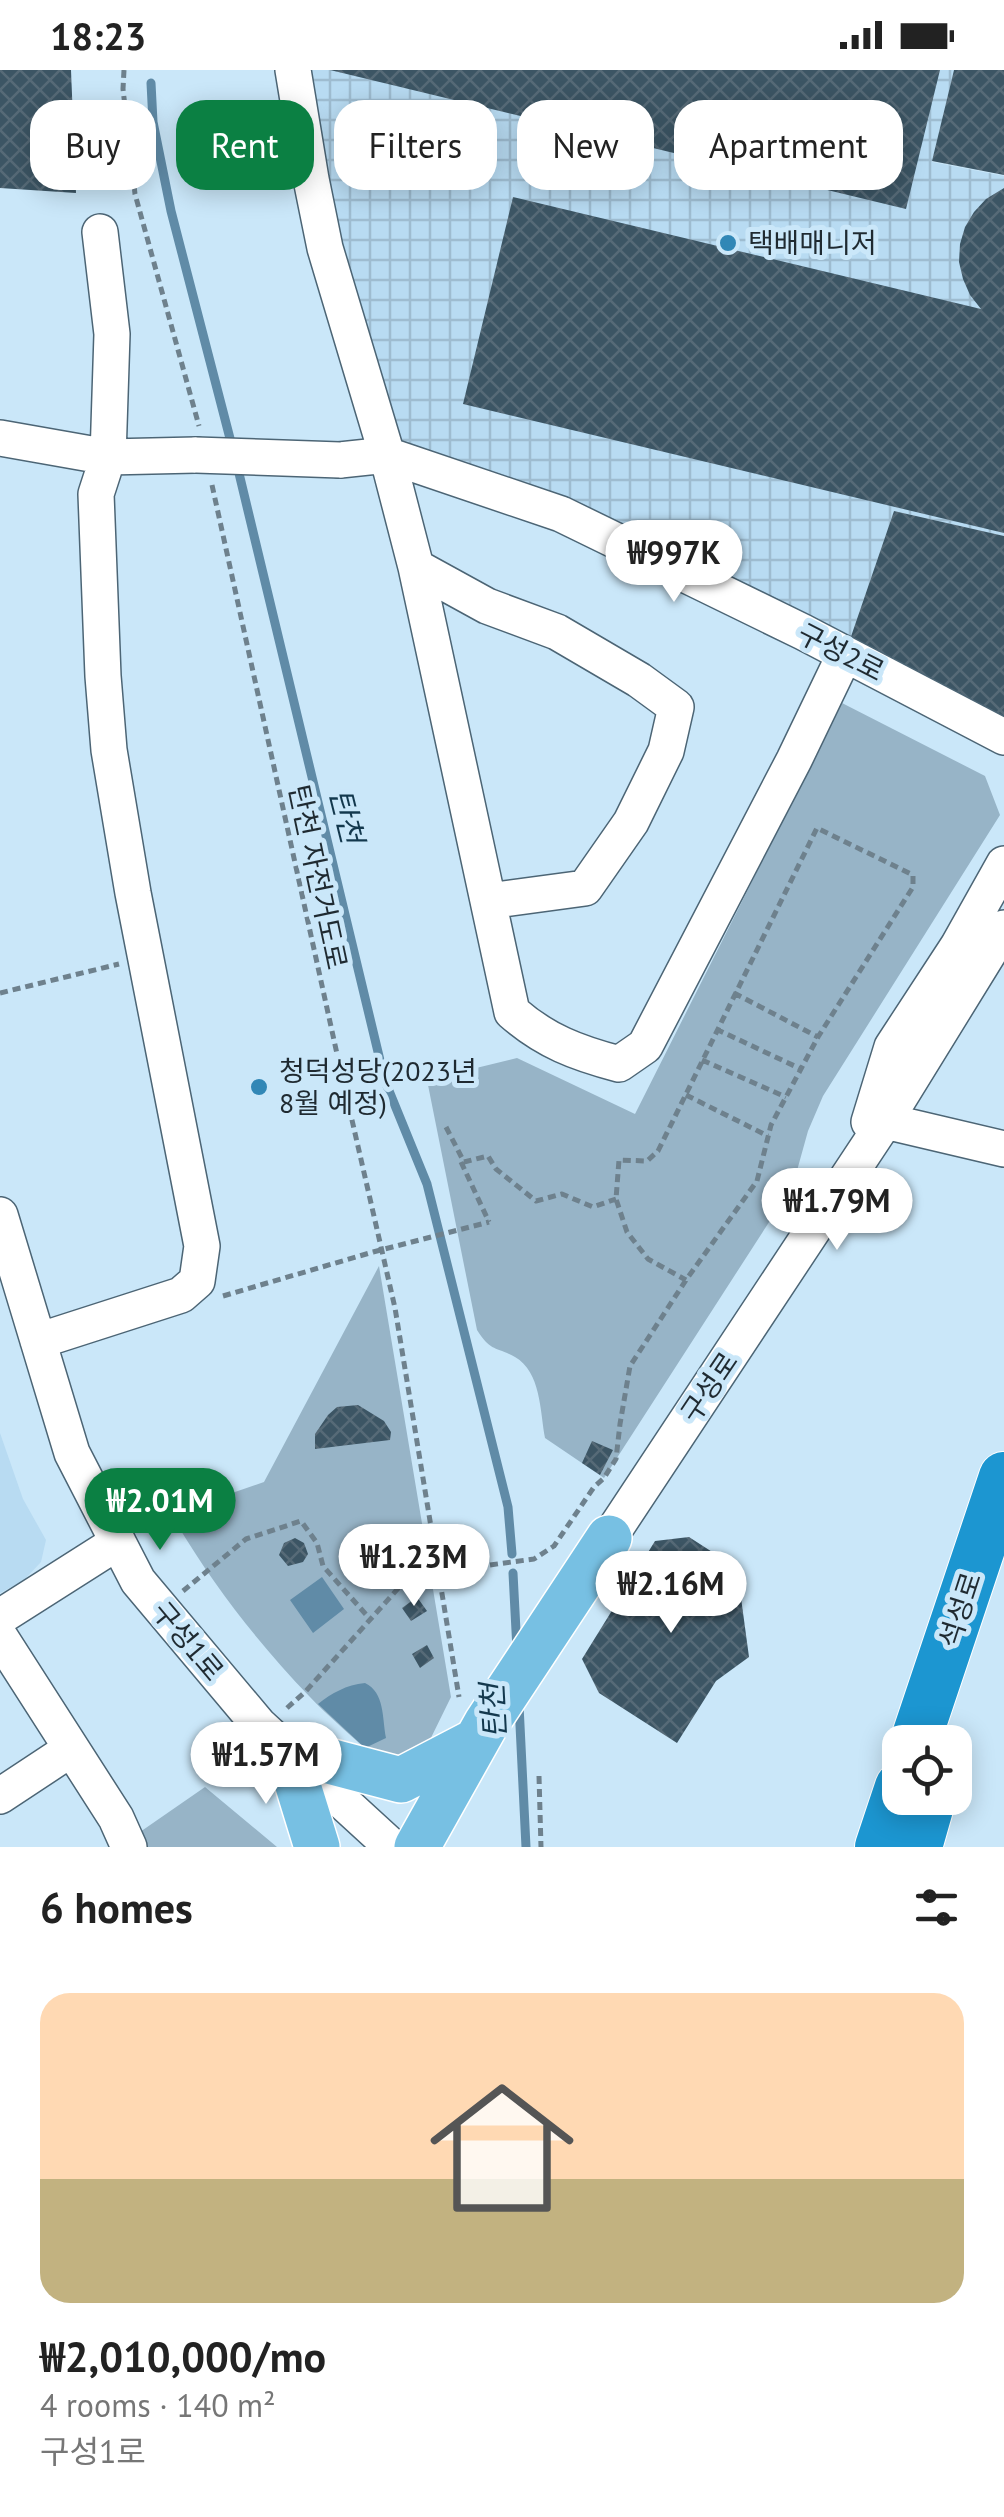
<!DOCTYPE html>
<meta charset="utf-8">
<style>
body{margin:0;font-family:"PT Sans","Noto Sans KR",sans-serif;background:#f6f6f6;color:#222;height:100vh;display:flex;flex-direction:column;font-size:38px;white-space:nowrap}
*{box-sizing:border-box;margin:0}
p{font-size:32px;color:#767676}
.icon{flex:none;width:55px;height:55px;fill:none;stroke:currentColor;stroke-width:2;stroke-linecap:round;stroke-linejoin:round}
.map{position:relative;height:1777px;overflow:hidden}
.side{display:flex;flex-direction:column;background:#fff;flex:1}
.side>*{flex:none}
.top-card{position:absolute;left:30px;top:30px;width:945px;height:90px;display:flex;gap:20px}
.buttons{position:absolute;left:882px;top:1655px;display:grid;gap:20px}
.buttons a{display:grid;place-items:center;width:90px;height:90px;border-radius:20px;background:#fff;box-shadow:0 5px 25px #0003;font-size:50px}
.price{position:absolute;translate:-50% -85px;padding:0 22px;border-radius:35px;background:#fff;color:#222;font-size:32px;line-height:65px;filter:drop-shadow(0 2px 5px #0008)}
.price::after{content:'';position:absolute;left:50%;top:60px;width:30px;height:22px;margin-left:-15px;background:inherit;clip-path:polygon(0 0,100% 0,50% 100%)}
.price.selected{background:#0b8043;color:#fff}
ul{padding:0;list-style:none}
li{display:grid;align-content:center;gap:20px;height:530px;padding:0 40px}
li span{display:grid;place-items:center;height:310px;border-radius:30px;color:#555}
li>.icon{margin-inline-start:auto}
span .icon{width:180px;height:180px;fill:#fffc;stroke-width:1}
li b{font-size:42px}
h2{display:flex;justify-content:space-between;align-items:center;height:120px;padding:0 40px;font-size:42px}
.pill{padding:0 35px;border-radius:30px;background:#fff;box-shadow:0 5px 25px #0003;font-size:35px;line-height:90px}
.pill.selected{background:#0b8043;color:#fff}
.status{display:flex;justify-content:space-between;align-items:center;height:70px;padding:0 50px;background:#fff;direction:ltr}
.status svg{height:28px;fill:currentColor}
.map>svg:first-child{display:block}
.built{fill:#b8dbf2}
.industrial{fill:url(#industrial-grid)}
.park{fill:#97b4c7}
.water{fill:#608ba7}
.lines{fill:none;stroke-linecap:round;stroke-linejoin:round}
.stream{stroke:#608ba7;stroke-width:9}
.building{fill:url(#building-cross-hatch)}
.minor-casing{stroke:#4c6575;stroke-width:38}
.major-casing{stroke:#fff;stroke-width:48}
.highway-casing{stroke:#fff;stroke-width:52}
.path{stroke:#6e818d;stroke-width:5;stroke-dasharray:8 5;stroke-linecap:butt}
.minor{stroke:#fff;stroke-width:35}
.major{stroke:#77c0e3;stroke-width:45}
.highway{stroke:#1c96d1;stroke-width:50}
.minor-bridge-casing{stroke:#4c6575;stroke-width:38;stroke-linecap:butt}
.path-bridge{stroke:#6e818d;stroke-width:5;stroke-dasharray:8 5;stroke-linecap:butt}
.minor-bridge{stroke:#fff;stroke-width:35}
.poi-dot{fill:#3187b6;stroke:#cae7f9;stroke-width:4}
.labels{text-anchor:middle;stroke-width:10;stroke-linejoin:round;paint-order:stroke}
.poi-label{font-size:28px;fill:#1f2a31;stroke:#cae7f9;text-anchor:start}
.street-label{font-size:28px;fill:#1f2a31;stroke:#cae7f9}
.water-label{font-size:30px;font-style:italic;fill:#13384d;stroke:#cae7f9}
</style>
<div class="status"><b>18:23</b><svg viewBox="0 0 49 12"><path d="M0 12V9h3v3zM5 12V6h3v6zM10 12V3h3v9zM15 12V0h3v12zM26 1h20v11H26zM47 4h2v5h-2z"/></svg></div>
<div class="map">
<svg width="1004" height="1777" viewBox="0 0 1004 1777">
<defs>
<pattern id="industrial-grid" width="8" height="8" patternUnits="userSpaceOnUse" patternTransform="scale(2.5)"><rect width="8" height="8" fill="#b8dbf2"/><path d="M0 4h8M4 0v8" fill="none" stroke="#9ebcd0"/></pattern>
<pattern id="building-cross-hatch" width="8" height="8" patternUnits="userSpaceOnUse" patternTransform="scale(2.5)"><rect width="8" height="8" fill="#3c5564"/><path d="M0 0l8 8M0 8l8-8" fill="none" stroke="#566a77"/></pattern>
</defs>
<rect width="100%" height="100%" fill="#cae7f9"/>
<path class="built" d="M0 1363 23 1429 46 1470 41 1492 23 1511 0 1523Z"/>
<path class="industrial" d="M293 0H954L932 92 1004 106V466L894 441 845 584 387 385Z"/>
<path class="park" d="M842 633 985 706 1000 745 823 1026 808 1061 793 1115 604 1408 545 1368C540 1341 541 1302 515 1287 495 1276 491 1282 477 1260L427 1010 517 988 635 1044Z
M379 1196 451 1627 425 1680 380 1688 372 1685C351 1665 329 1647 310 1627 256 1571 210 1511 171 1444L264 1412Z
M205 1717 277 1777H147L140 1762Z"/>
<path class="water" d="M322 1507 344 1539 313 1563 290 1530Z
M365 1613C385 1623 382 1647 386 1668L365 1678 318 1634C332 1623 346 1615 365 1613Z"/>
<g class="lines">
<path class="stream" d="M151 13 153 52 171 141 233 380
M237 395 385 1011 427 1114 508 1437 512 1484
M513 1503 517 1580
M519 1635 526 1777"/>
</g>
<path class="building" d="M0 0H71L76 123 0 118Z
M330 0H940L906 139Z
M954 0H1004V105L932 91Z
M1004 118V463L463 334 513 127 981 239 970 225 963 209 959 192 960 174 965 157 974 142 986 129Z
M894 441 1004 466V667L845 584Z
M358 1335 384 1351 391 1362 390 1370 315 1379V1364L328 1345 337 1337Z
M592 1371 613 1380 600 1405 582 1393Z
M689 1467 737 1498 749 1587 716 1611 677 1673 599 1623 582 1589 655 1471Z
M295 1468 304 1473 308 1484 303 1492 288 1496 279 1485 284 1473Z
M417 1527 427 1541 411 1551 402 1538Z
M427 1575 434 1588 420 1598 412 1584Z"/>
<g class="lines">
<g class="minor-casing">
<path id="minor" d="M293 0 311 109 325 178 387 385 416 497 512 942C545 971 577 983 619 994L645 976 794 690 845 584
M0 368 108 387 196 385
M340 390 387 385 561 444 803 562 1004 667
M416 497 487 536 557 562 639 610 676 637 666 681 631 752 585 818 488 831
M885 1051 1004 1079
M869 1052 892 977 958 876 1004 794
M0 1145 72 1383 138 1511 259 1655 392 1777
M38 1271 181 1225 197 1211 202 1176 133 823 109 680 103 606 96 424 108 387 112 264 100 162
M609 1468 885 1051 1004 858
M0 1547 118 1472
M0 1567 116 1748 129 1777
M0 1726 71 1679"/>
</g>
<g class="major-casing">
<path id="major" d="M287 1680 401 1710 476 1671
M287 1680 317 1777
M417 1777 486 1654 609 1468"/>
</g>
<g class="highway-casing">
<path id="highway" d="M915 1672 1004 1407
M880 1777 900 1717
M917 1777 931 1728"/>
</g>
<path class="path" d="M124 0 123 19 135 124 199 356
M212 415 341 1002 395 1238 459 1627
M0 923 119 894
M734 923 818 967
M716 959 801 999
M702 990 786 1027
M686 1025 768 1066
M446 1057 464 1092 488 1086 496 1099 536 1131 562 1124 593 1137 616 1129
M461 1092 489 1152
M223 1226 373 1182
M183 1521 246 1469 301 1451 317 1473 323 1496 370 1549
M287 1638 305 1622 403 1513 430 1503 534 1489 554 1476 594 1417 604 1408 616 1389 620 1354 630 1296 686 1210 757 1111 771 1055 818 967 913 817V805L817 758 658 1081 647 1091 619 1090 616 1129 627 1162 648 1189 686 1210
M539 1706 541 1777"/>
<use href="#minor" class="minor"/>
<use href="#major" class="major"/>
<use href="#highway" class="highway"/>
<g class="minor-bridge-casing">
<path id="minor-bridge" d="M196 385 340 390"/>
</g>
<path class="path-bridge" d="M373 1182 489 1152"/>
<use href="#minor-bridge" class="minor-bridge"/>
</g>
<g class="poi-dot">
<circle cx="728" cy="173" r="10"/>
<circle cx="259" cy="1017" r="10"/>
</g>
<g class="labels">
<g class="poi-label">
<text x="748" y="183">택배매니저</text>
<text x="279" y="1011">청덕성당(2023년<tspan x="279" dy="32">8월 예정)</tspan></text>
</g>
<g class="street-label">
<text transform="translate(841 582) rotate(27)" y="10">구성2로</text>
<text transform="translate(318 807) rotate(78)" y="10">탄천 자전거도로</text>
<text transform="translate(709 1317) rotate(-56)" y="10">구성로</text>
<text transform="translate(960 1540) rotate(-72)" y="10">석성로</text>
<text transform="translate(188 1571) rotate(50)" y="10">구성1로</text>
</g>
<g class="water-label">
<text transform="translate(346 746) rotate(76)" y="10">탄천</text>
<text transform="translate(494 1641) rotate(-93)" y="10">탄천</text>
</g>
</g>
</svg>
<div class="buttons">
<a><svg class="icon" aria-label="locate" viewBox="0 0 24 24"><circle cx="12" cy="12" r="6"/><path d="M12 2v4M12 18v4M2 12h4M18 12h4"/></svg></a>
</div>
<b class="price" style="left:674px;top:535px">₩997K</b>
<b class="price" style="left:837px;top:1183px">₩1.79M</b>
<b class="price selected" style="left:160px;top:1483px">₩2.01M</b>
<b class="price" style="left:414px;top:1539px">₩1.23M</b>
<b class="price" style="left:671px;top:1566px">₩2.16M</b>
<b class="price" style="left:266px;top:1737px">₩1.57M</b>
<div class="top-card">
<a class="pill">Buy</a>
<a class="pill selected">Rent</a>
<a class="pill">Filters</a>
<a class="pill">New</a>
<a class="pill">Apartment</a>
</div>
</div>
<section class="side">
<h2>6 homes<svg class="icon" aria-label="filters" viewBox="0 0 24 24"><path d="M4 7h16M4 17h16"/><circle cx="9" cy="7" r="2"/><circle cx="15" cy="17" r="2"/></svg></h2>
<ul>
<li><span style="background:linear-gradient(#ffd9b3 60%,#c2b280 0)"><svg class="icon" aria-label="home" viewBox="0 0 24 24"><path d="M3 11l9-7 9 7M6 9v11h12V9"/></svg></span><div><b>₩2,010,000/mo</b><p>4 rooms · 140 m²</p><p>구성1로</p></div></li>
</ul>
</section>
